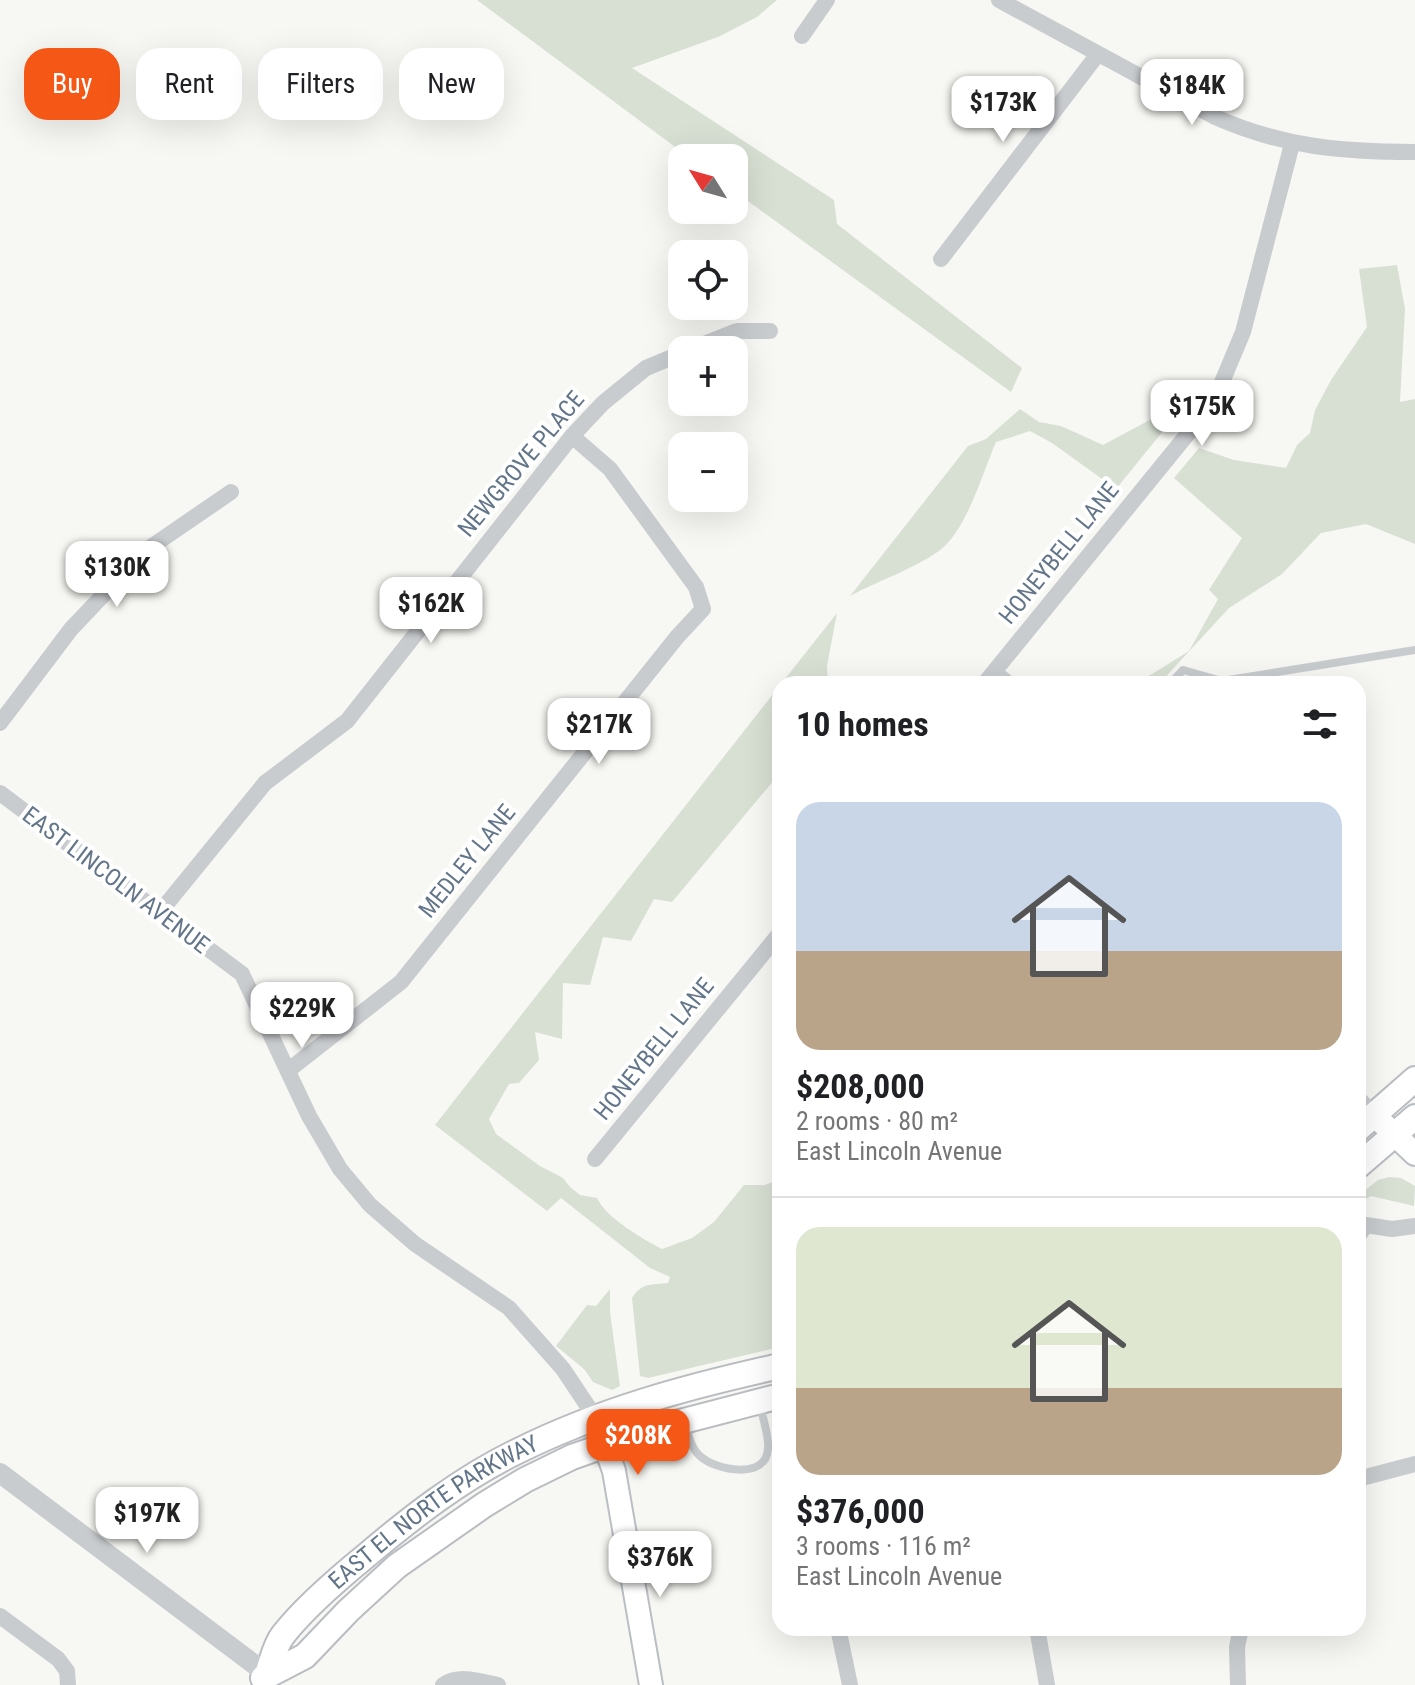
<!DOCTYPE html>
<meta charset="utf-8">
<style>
body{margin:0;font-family:"Roboto Condensed",sans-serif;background:#f6f6f6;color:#202124;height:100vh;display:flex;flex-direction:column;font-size:30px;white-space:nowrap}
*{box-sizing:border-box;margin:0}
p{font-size:26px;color:#757577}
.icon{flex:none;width:44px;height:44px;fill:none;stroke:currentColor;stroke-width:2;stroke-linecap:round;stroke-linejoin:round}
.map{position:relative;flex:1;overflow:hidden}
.drawer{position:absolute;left:772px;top:676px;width:594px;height:960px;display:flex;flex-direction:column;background:#fff;border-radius:24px;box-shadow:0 8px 32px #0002}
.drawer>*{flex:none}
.banner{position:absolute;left:24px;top:48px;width:628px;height:72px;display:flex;gap:16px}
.needle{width:52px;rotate:307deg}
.buttons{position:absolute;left:668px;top:144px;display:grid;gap:16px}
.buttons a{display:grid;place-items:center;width:80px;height:80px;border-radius:16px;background:#fff;box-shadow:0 8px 32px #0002;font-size:40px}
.price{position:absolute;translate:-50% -68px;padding:0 18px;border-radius:16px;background:#fff;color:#222;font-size:26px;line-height:52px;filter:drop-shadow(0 2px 4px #0008)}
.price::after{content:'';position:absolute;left:50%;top:48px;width:24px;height:18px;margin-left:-12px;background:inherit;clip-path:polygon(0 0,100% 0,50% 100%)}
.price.current{background:#f55716;color:#fff}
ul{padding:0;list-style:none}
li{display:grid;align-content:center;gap:16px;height:424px;padding:0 24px}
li+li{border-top:2px solid #e0e0e0}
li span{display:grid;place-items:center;height:248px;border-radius:24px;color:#555}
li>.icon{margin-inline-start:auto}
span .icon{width:144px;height:144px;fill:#fffc;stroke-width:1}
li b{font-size:34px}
h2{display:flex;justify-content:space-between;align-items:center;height:96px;padding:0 24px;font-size:34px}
.tag{padding:0 28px;border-radius:24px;background:#fff;box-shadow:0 8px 32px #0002;font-size:28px;line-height:72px}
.tag.current{background:#f55716;color:#fff}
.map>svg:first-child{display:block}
.green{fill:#d8e0d4}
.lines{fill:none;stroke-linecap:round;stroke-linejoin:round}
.secondary-casing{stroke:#babfc4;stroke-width:26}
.primary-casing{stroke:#b9bdc1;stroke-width:28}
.service{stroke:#c9cccf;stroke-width:8}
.minor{stroke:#c9cccf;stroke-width:16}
.tertiary{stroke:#c9cccf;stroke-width:20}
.secondary{stroke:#fff;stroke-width:22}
.primary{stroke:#fff;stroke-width:24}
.labels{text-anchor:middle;stroke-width:8;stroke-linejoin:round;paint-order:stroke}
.street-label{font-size:24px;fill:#637588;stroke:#fff}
</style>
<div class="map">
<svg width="1415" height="1685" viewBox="0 0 1415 1685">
<rect width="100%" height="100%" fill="#f7f7f3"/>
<path class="green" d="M477 0H777L757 17 718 37 632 68 834 200 837 224 1022 368 1011 392 734 191V158H690Z
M1397 265 1405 309 1400 402 1415 399V544L1366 524 1321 533 1282 574 1229 608 1159 684H1136L1189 651 1218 599 1209 590 1242 538 1174 478 1199 448 1234 460 1286 468 1297 445 1310 433 1315 410 1331 380 1367 327 1359 269Z
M1189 399 1116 489 1052 443 1030 431 996 442C982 474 967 530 939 551 912 570 879 580 850 596L968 446 986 439 1020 409 1039 422 1061 426 1103 445Z
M837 613 827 666 828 684H781Z
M780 685V773L672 902 654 899 631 941 603 937 590 985 563 983 562 1039 535 1032 539 1060 519 1083 509 1084 489 1119 496 1134 540 1166 563 1178 570 1187 580 1195 597 1198C606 1218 643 1239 662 1249L692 1238 714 1222 744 1185H765L780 1179V1347L648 1378 640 1376 632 1298C642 1282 652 1285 668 1283L670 1277 650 1268 561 1198 547 1211 435 1125Z
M1389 1177 1401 1178 1415 1186 1414 1206 1371 1196 1358 1203V1196L1378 1180Z
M610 1289V1312L620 1386 612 1390 593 1382 584 1369 556 1346 587 1305 596 1306Z"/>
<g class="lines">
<g class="secondary-casing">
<path id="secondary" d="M1375 1116 1415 1154
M595 1417 614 1471 651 1685"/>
</g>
<g class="primary-casing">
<g id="primary">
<path d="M1358 1129 1415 1079"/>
<path d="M1358 1166 1415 1117"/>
<path id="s1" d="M267 1674C272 1661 275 1645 283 1635 304 1608 340 1577 367 1555 412 1517 462 1478 516 1452 600 1410 689 1386 780 1366"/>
<path d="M263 1678 305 1656 348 1611 397 1566 484 1505 525 1480 572 1457 649 1430 780 1396"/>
</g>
</g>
<path class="service" d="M1170 684 1183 670 1222 681 1415 650
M684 1422C688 1434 691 1448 700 1456 716 1471 767 1480 768 1448 769 1434 762 1417 760 1404"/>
<path class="minor" d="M999 0 1215 117C1283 147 1342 152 1415 152
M802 36 827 0
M941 259 1098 54
M689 350 737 331H770
M994 672 1009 684
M984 684 1195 425 1220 387 1243 332 1292 144
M0 723 71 629 145 551 231 492
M0 793 242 974 309 1116 340 1169 370 1205 415 1244 509 1308 563 1369 595 1417
M160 912 265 783 347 721 572 436 603 403 646 368 682 353
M290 1069 401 982 677 637 703 609 696 587 610 469 572 436
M1358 1098 1375 1116
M595 1159 780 933
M1358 1236 1366 1225 1392 1229 1415 1226
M1358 1479 1415 1464
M0 1616 58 1659 67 1671 68 1685
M838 1628 850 1685
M1037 1628 1047 1685
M443 1685C459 1674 479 1681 498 1685
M1238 1685 1237 1647 1241 1628"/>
<path class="tertiary" d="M0 1473 267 1674"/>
<use href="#secondary" class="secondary"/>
<use href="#primary" class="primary"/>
</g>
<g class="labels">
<g class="street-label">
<text transform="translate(521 464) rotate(-50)" y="8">NEWGROVE PLACE</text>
<text transform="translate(1059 553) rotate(-51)" y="8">HONEYBELL LANE</text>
<text transform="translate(467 861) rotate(-51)" y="8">MEDLEY LANE</text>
<text transform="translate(116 880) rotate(37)" y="8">EAST LINCOLN AVENUE</text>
<text transform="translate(654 1049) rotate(-51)" y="8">HONEYBELL LANE</text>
<text dy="8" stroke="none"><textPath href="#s1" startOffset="238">EAST EL NORTE PARKWAY</textPath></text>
</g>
</g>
</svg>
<div class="buttons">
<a><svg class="needle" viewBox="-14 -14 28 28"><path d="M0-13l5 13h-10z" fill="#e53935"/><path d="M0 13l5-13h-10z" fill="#757577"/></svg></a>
<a><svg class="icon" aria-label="locate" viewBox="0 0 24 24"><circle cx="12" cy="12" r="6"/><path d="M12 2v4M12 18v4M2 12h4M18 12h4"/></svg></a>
<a>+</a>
<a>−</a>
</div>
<b class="price" style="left:1192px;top:127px">$184K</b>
<b class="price" style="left:1003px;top:144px">$173K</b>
<b class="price" style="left:1202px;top:448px">$175K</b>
<b class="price" style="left:117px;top:609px">$130K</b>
<b class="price" style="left:431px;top:645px">$162K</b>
<b class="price" style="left:599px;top:766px">$217K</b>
<b class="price" style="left:302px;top:1050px">$229K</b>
<b class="price current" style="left:638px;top:1477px">$208K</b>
<b class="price" style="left:147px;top:1555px">$197K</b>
<b class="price" style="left:660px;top:1599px">$376K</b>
<div class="banner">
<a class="tag current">Buy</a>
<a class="tag">Rent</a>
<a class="tag">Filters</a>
<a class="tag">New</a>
</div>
<section class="drawer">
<h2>10 homes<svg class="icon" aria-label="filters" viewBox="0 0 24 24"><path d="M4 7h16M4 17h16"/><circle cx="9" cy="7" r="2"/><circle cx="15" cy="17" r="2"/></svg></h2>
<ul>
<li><span style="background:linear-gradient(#c9d6e8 60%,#b9a48a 0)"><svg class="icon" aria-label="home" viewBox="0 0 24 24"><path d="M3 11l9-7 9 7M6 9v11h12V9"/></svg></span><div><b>$208,000</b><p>2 rooms · 80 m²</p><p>East Lincoln Avenue</p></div></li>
<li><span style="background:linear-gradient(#dfe7d0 65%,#b9a48a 0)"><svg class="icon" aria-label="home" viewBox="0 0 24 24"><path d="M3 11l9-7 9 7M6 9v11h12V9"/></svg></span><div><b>$376,000</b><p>3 rooms · 116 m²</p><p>East Lincoln Avenue</p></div></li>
</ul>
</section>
</div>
